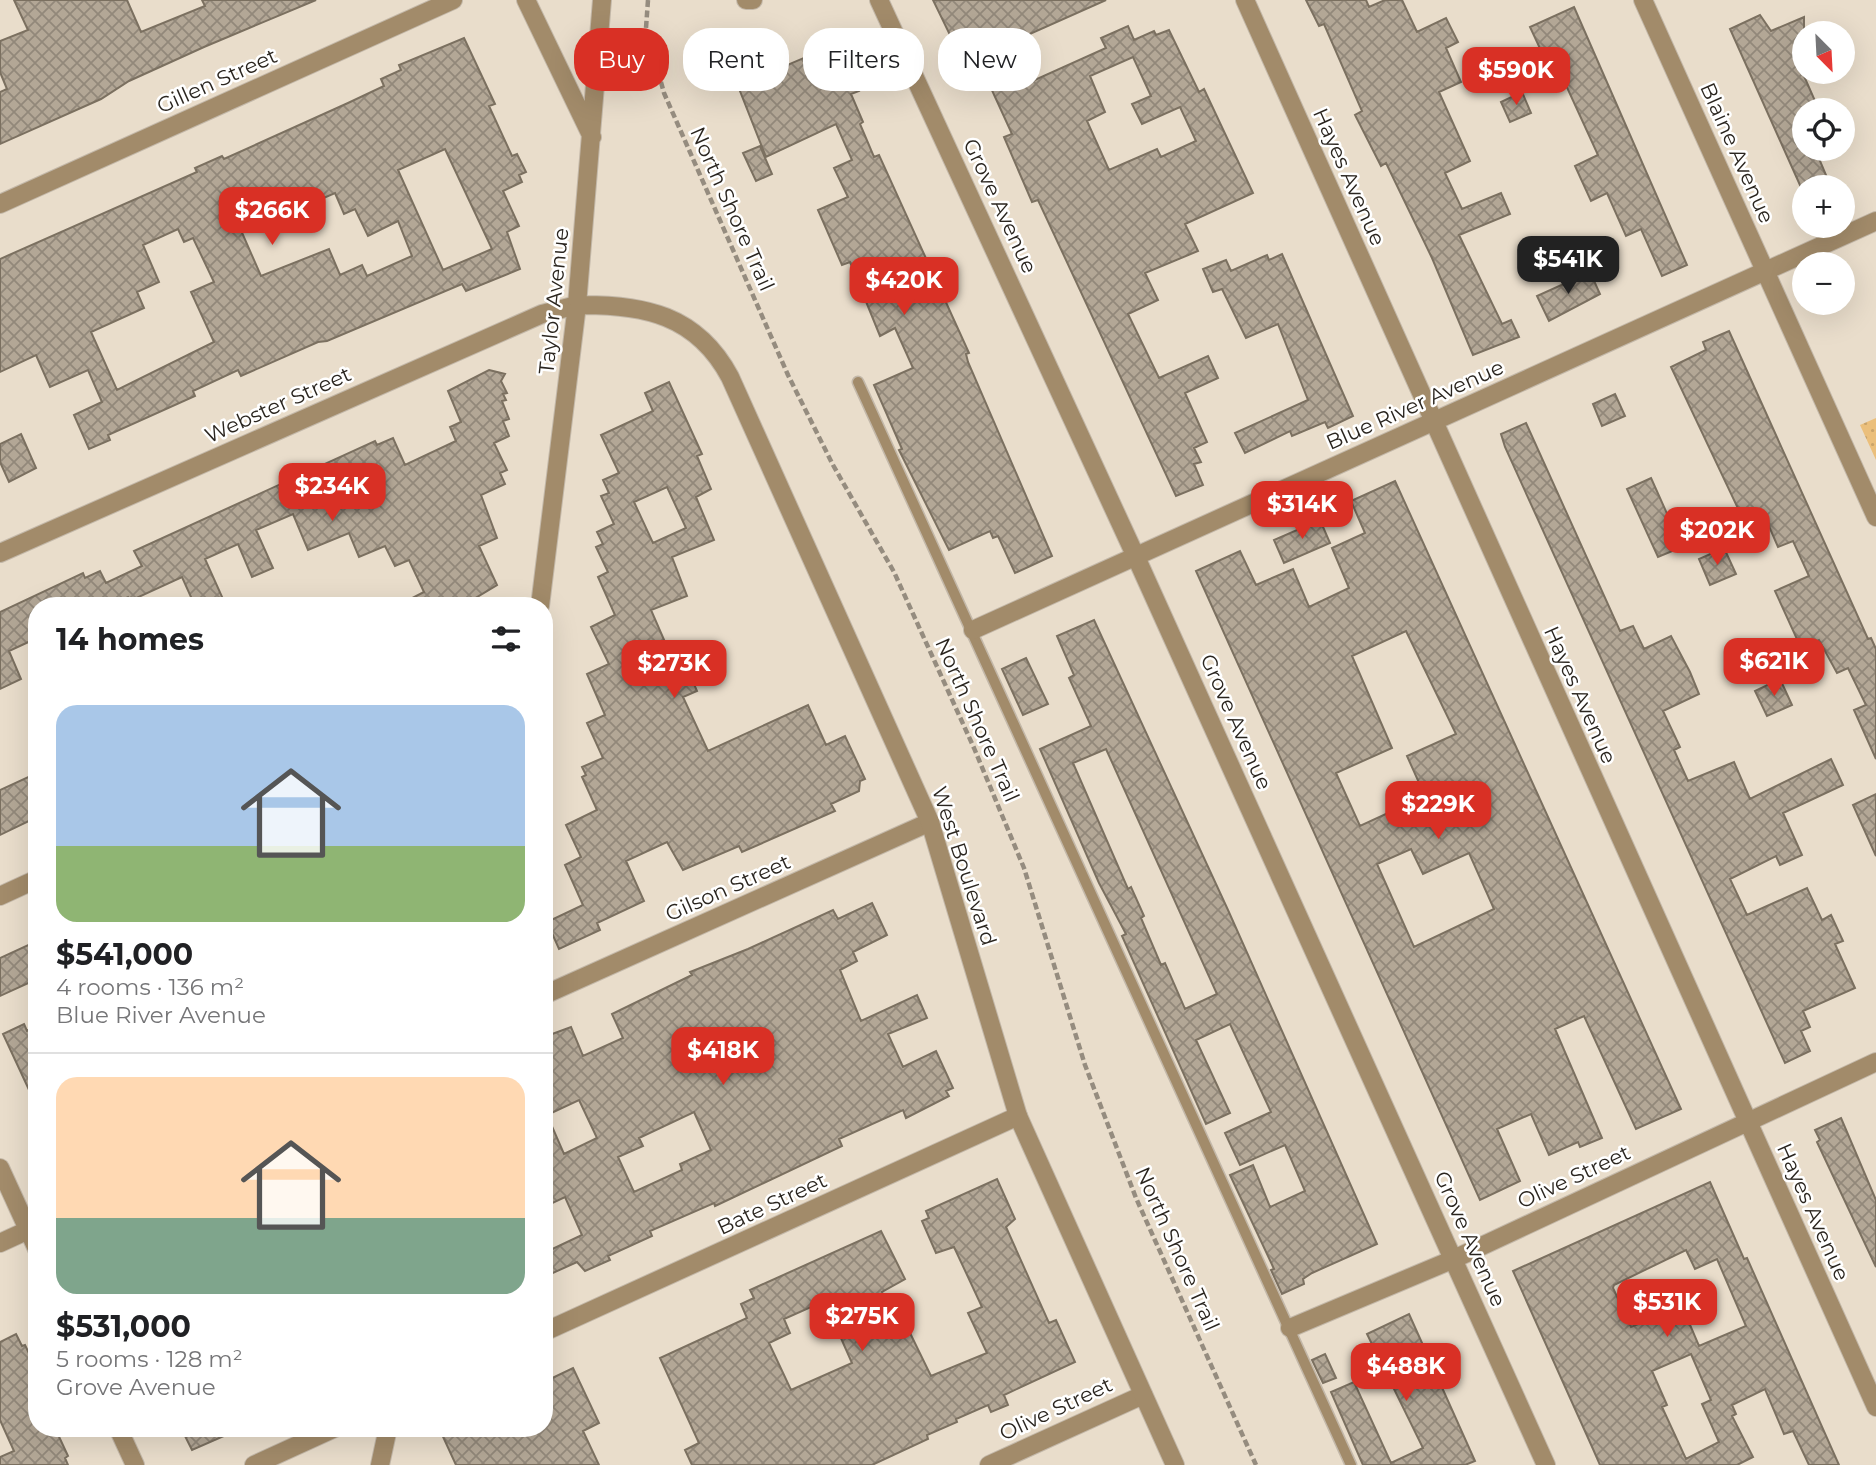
<!DOCTYPE html>
<meta charset="utf-8">
<style>
body{margin:0;font-family:Montserrat,sans-serif;background:#f2f2f2;color:#202124;height:100vh;display:flex;flex-direction:column;font-size:26px;white-space:nowrap}
*{box-sizing:border-box;margin:0}
p{font-size:23px;color:#757577}
.icon{flex:none;width:38px;height:38px;fill:none;stroke:currentColor;stroke-width:2;stroke-linecap:round;stroke-linejoin:round}
.map{position:relative;flex:1;overflow:hidden}
.side{position:absolute;left:28px;top:597px;width:525px;height:840px;display:flex;flex-direction:column;background:#fff;border-radius:28px;box-shadow:0 7px 28px #0002}
.side>*{flex:none}
.banner{position:absolute;left:574px;top:28px;width:665px;height:63px;display:flex;gap:14px}
.needle{width:46px;rotate:156deg}
.tools{position:absolute;left:1792px;top:21px;display:grid;gap:14px}
.tools a{display:grid;place-items:center;width:63px;height:63px;border-radius:50%;background:#fff;box-shadow:0 7px 28px #0002;font-size:35px}
.price{position:absolute;translate:-50% -60px;padding:0 16px;border-radius:14px;background:#d93025;color:#fff;font-size:23px;line-height:46px;filter:drop-shadow(0 2px 4px #0008)}
.price::after{content:'';position:absolute;left:50%;top:42px;width:21px;height:16px;margin-left:-10px;background:inherit;clip-path:polygon(0 0,100% 0,50% 100%)}
.price.current{background:#222;color:#fff}
ul{padding:0;list-style:none}
li{display:grid;align-content:center;gap:14px;height:371px;padding:0 28px}
li+li{border-top:2px solid #e0e0e0}
li span{display:grid;place-items:center;height:217px;border-radius:21px;color:#555}
li>.icon{margin-inline-start:auto}
span .icon{width:126px;height:126px;fill:#fffc;stroke-width:1}
li b{font-size:30px}
h2{display:flex;justify-content:space-between;align-items:center;height:84px;padding:0 28px;font-size:30px}
.chip{padding:0 24px;border-radius:28px;background:#fff;box-shadow:0 7px 28px #0002;font-size:24px;line-height:63px}
.chip.current{background:#d93025;color:#fff}
.map>svg:first-child{display:block}
.grass{fill:url(#grass-dots)}
.building{fill:url(#building-cross-hatch);stroke:#7b7060;stroke-width:2;fill-rule:evenodd}
.lines{fill:none;stroke-linecap:round;stroke-linejoin:round}
.service-casing{stroke:#c3b8a9;stroke-width:13}
.minor-casing{stroke:#c3b8a9;stroke-width:20}
.tertiary-casing{stroke:#c3b8a9;stroke-width:20}
.path{stroke:#958c7f;stroke-width:4.5;stroke-dasharray:7 3.5;stroke-linecap:butt}
.service{stroke:#a28b6a;stroke-width:10}
.minor{stroke:#a28b6a;stroke-width:18}
.tertiary{stroke:#a28b6a;stroke-width:18}
.labels{text-anchor:middle;stroke-width:5;stroke-linejoin:round;paint-order:stroke}
.street-label{font-size:21px;fill:#2a251f;stroke:#fff}
</style>
<div class="map">
<svg width="1876" height="1465" viewBox="0 0 1876 1465">
<defs>
<pattern id="grass-dots" width="8" height="8" patternUnits="userSpaceOnUse" patternTransform="scale(1.75)"><rect width="8" height="8" fill="#ebbf7b"/><path d="M2 2h.1M6 6h.1" fill="none" stroke="#caa46a" stroke-width="1.8" stroke-linecap="round"/></pattern>
<pattern id="building-cross-hatch" width="8" height="8" patternUnits="userSpaceOnUse" patternTransform="scale(1.75)"><rect width="8" height="8" fill="#b3a796"/><path d="M0 0l8 8M0 8l8-8" fill="none" stroke="#92887a"/></pattern>
</defs>
<rect width="100%" height="100%" fill="#e9ddcb"/>
<path class="grass" d="M1876 418V460L1860 425Z"/>
<path class="building" d="M14 0H127L141 32 205 6 202 0H316L204 47 129 81 101 99 0 144V92L7 89 0 72V41L28 30Z
M933 0H1106L1005 45 1019 78 1023 76 1026 84 1106 48 1101 38 1128 26 1134 40 1154 31 1156 35 1169 30 1199 92 1204 89 1253 193 1185 224 1198 251 1145 273 1158 300 1128 314 1159 378 1208 356 1218 378 1185 393 1207 442 1194 448 1201 462 1194 464 1203 485 1176 496 1038 200 1032 202 1004 137 1012 134 980 64 967 70ZM1133 57 1151 96 1132 104 1142 124 1180 107 1196 141 1161 157 1157 149 1109 170 1087 121 1105 112 1090 76Z
M1306 0H1366L1369 7 1385 0H1402L1417 32 1446 18 1458 42 1446 48 1461 82 1439 92 1470 161 1445 173 1462 209 1501 193 1510 214 1459 235 1502 324 1511 320 1519 337 1473 355 1432 258 1386 163 1381 166 1355 115 1362 111 1324 24 1319 26Z
M1574 7 1687 265 1662 276 1641 229 1626 236 1607 193 1591 201 1575 166 1598 155 1565 83 1562 85 1547 53 1543 55 1530 27Z
M1760 15 1771 31 1804 17V76L1819 110H1804V149H1815L1831 187H1804V194L1730 29Z
M464 38 495 104 489 106 512 156 517 154 526 172 519 175 522 182 503 191 519 226 507 232 520 269 466 291 462 284 327 341 318 342 241 376 238 370 193 391 195 396 108 435 110 440 89 449 74 415 102 402 88 370 50 387 36 355 0 372V259L197 172 195 168 222 156 224 159 348 103 384 86 381 79 401 70 399 65ZM445 149 492 249 443 270 398 170ZM335 193 344 214 355 209 368 236 398 221 412 256 367 276 362 265 340 275 329 249 261 276 236 219 289 195 296 210ZM178 229 184 242 193 238 214 282 191 292 214 342 117 390 91 332 144 308 137 292 159 282 143 245Z
M839 43 859 91 851 94 863 122 860 124 874 157 879 155 969 353 966 354 968 362 1052 556 1015 573 998 536 993 538 990 531 949 550 899 450 902 449 874 385 913 368 895 328 880 336 850 262 842 265 818 210 848 197 834 168 852 160 836 124 766 157 738 86Z
M1522 92 1531 113 1510 122 1501 102Z
M760 146 772 174 756 181 743 153Z
M1282 254 1353 416 1328 428 1325 422 1292 436 1290 431 1245 453 1235 433 1308 400 1278 324 1246 338 1222 289 1213 292 1203 269 1226 260 1231 271 1267 255 1269 260Z
M1590 272 1600 294 1549 321 1537 296Z
M1729 331 1868 639 1871 638 1876 649V759L1854 710 1866 705 1848 668 1837 673 1819 640 1801 648 1775 591 1809 576 1793 541 1778 547 1762 510 1743 519 1671 367 1706 350 1703 342Z
M489 370 505 374 501 381 507 393 503 394 506 400 502 401 509 419 503 421 509 436 494 443 507 470 500 473 505 484 481 495 497 538 479 546 497 585 474 599 477 606H397L424 592 409 560 395 566 385 546 359 557 349 533 308 550 293 514 256 530 273 568 252 577 238 544 205 559 223 599 210 606H195L182 577 130 601 128 597 110 606H37V638L9 651 21 679 0 689V612L83 573 85 578 100 571 106 583 142 566 134 551 375 441 377 445 393 438 405 465 456 441 450 427 461 422 448 391Z
M669 382 702 454 697 456 711 489 696 497 714 540 672 557 687 596 651 610 678 672 687 668 697 691 683 697 708 751 808 705 826 745 845 736 865 779 860 781 859 791 831 804 835 811 742 852 739 846 683 870 667 842 626 861 644 901 597 923 600 930 559 949 547 922 583 905 565 865 581 857 566 825 597 810 582 777 586 775 582 767 603 758 587 723 605 715 587 674 609 664 591 627 615 615 598 577 608 572 596 547 603 544 597 532 614 524 601 496 609 493 603 480 619 473 601 435 653 411 645 393ZM667 487 686 528 653 543 634 502Z
M1615 394 1625 416 1602 426 1593 404Z
M1526 423 1620 631 1633 626 1644 649 1671 636 1690 672 1699 694 1663 711 1680 747 1674 750 1688 781 1734 762 1750 799 1831 759 1843 785 1783 813 1802 855 1780 865 1776 856 1730 879 1747 915 1807 888 1822 920 1831 915 1843 941 1835 944 1855 988 1803 1011 1810 1027 1801 1031 1810 1051 1785 1063 1505 447 1501 434Z
M21 434 36 468 9 482 0 462V444Z
M1651 478 1682 547 1658 557 1627 489Z
M1395 481 1681 1109 1636 1129 1584 1016 1555 1029 1602 1138 1580 1147 1578 1142 1549 1155 1531 1114 1497 1129 1520 1181 1480 1200 1196 571 1240 551 1256 585 1293 569 1309 607 1349 588 1332 548 1365 533 1351 501ZM1406 631 1456 734 1407 756 1425 796 1360 826 1336 773 1392 748 1352 656ZM1411 849 1423 874 1469 853 1494 909 1414 947 1377 864Z
M1320 520 1330 543 1284 563 1274 540Z
M1724 548 1736 574 1710 585 1699 559Z
M1094 620 1228 910 1377 1244 1312 1273 1303 1279 1304 1284 1282 1294 1271 1270 1274 1269 1230 1175 1253 1165 1270 1207 1305 1191 1285 1145 1240 1165 1225 1133 1271 1112 1230 1024 1196 1040 1230 1113 1206 1124 1122 936 1126 934 1099 883 1040 749 1091 726 1069 678 1074 675 1057 636ZM1106 749 1217 994 1185 1009 1165 963 1161 965 1141 918 1144 916 1131 887 1128 889 1073 763Z
M1026 658 1048 704 1023 715 1002 669Z
M1780 679 1792 705 1767 716 1755 691Z
M37 773V817L0 835V790Z
M1876 794V856L1853 805Z
M872 903 887 935 853 952 857 961 840 970 861 1021 917 995 927 1018 888 1034 903 1067 936 1051 953 1088 946 1091 949 1096 906 1118 903 1110 839 1139 842 1146 715 1206 714 1203 650 1231 652 1236 608 1256 610 1260 585 1271 577 1262 544 1277V1253L582 1235 565 1197 544 1207V1037L571 1027 583 1056 623 1038 612 1014 692 975 690 972 748 949 833 910 838 919ZM579 1100 597 1138 564 1154 547 1115ZM694 1112 711 1150 680 1164 682 1170 634 1192 618 1157 643 1146 639 1138Z
M37 941V979L0 996V958Z
M24 1024 27 1031 37 1026V1107L3 1034Z
M1841 1118 1876 1200V1267L1817 1142 1820 1140 1815 1130Z
M997 1179 1015 1219 1006 1227 1049 1323 1056 1320 1075 1362 1004 1395 1008 1405 991 1412 988 1405 956 1419 957 1422 927 1435 928 1439 872 1465H692L685 1450 699 1443 660 1358 747 1318 741 1304 754 1298 750 1290 881 1231 905 1279 882 1292 903 1337 910 1333 931 1376 987 1353 968 1313 982 1307 954 1247 936 1253 922 1221 929 1218 926 1211ZM831 1298 847 1333 840 1336 852 1363 791 1390 769 1343 790 1333 784 1319Z
M1710 1182 1744 1259 1747 1258 1839 1465H1809L1793 1431 1784 1434 1765 1389 1732 1405 1736 1414 1732 1416 1753 1457 1737 1465H1600L1593 1449 1513 1271ZM1686 1250 1695 1269 1717 1259 1746 1326 1699 1346 1682 1306 1631 1327 1613 1288 1614 1285ZM1691 1354 1711 1400 1702 1404 1719 1442 1686 1459 1662 1407 1667 1405 1652 1371Z
M1409 1314 1475 1461 1465 1465H1363L1331 1392 1354 1382 1391 1463 1423 1448 1367 1334Z
M16 1334 22 1346 25 1345 36 1368 31 1370 37 1389V1428H55L68 1456 65 1458 68 1465H0V1457L14 1451 0 1420V1342Z
M1325 1354 1336 1378 1323 1383 1312 1360Z
M573 1368 599 1423 583 1431 599 1465H456L439 1428H544V1382Z
M181 1428H242L192 1450Z"/>
<g class="lines">
<g class="service-casing">
<path id="service" d="M858 382 1351 1465"/>
</g>
<g class="minor-casing">
<path id="minor" d="M746 0H753
M879 0 1136 557 1546 1465
M1245 0 1876 1407
M1643 0 1876 517
M0 204 453 0
M0 553 542 314 577 305
M973 630 1876 221
M0 896 37 879
M544 995 930 822
M0 1168 37 1249
M0 1243 37 1226
M1290 1328 1454 1259 1876 1062
M544 1332 1018 1116
M118 1428 135 1465
M254 1465 335 1428
M989 1465 1143 1395"/>
</g>
<g class="tertiary-casing">
<path id="tertiary" d="M526 0 592 137
M577 305C644 304 697 315 730 377L930 822 1018 1116 1175 1465
M540 606 577 305 602 0
M380 1465 388 1428"/>
</g>
<path class="path" d="M648 0 646 28 664 93 788 375 833 465 894 572 974 748 1024 868 1085 1065 1136 1198 1256 1465"/>
<use href="#service" class="service"/>
<use href="#minor" class="minor"/>
<use href="#tertiary" class="tertiary"/>
</g>
<g class="labels">
<g class="street-label">
<text transform="translate(217 81) rotate(-24)" y="7">Gillen Street</text>
<text transform="translate(1737 153) rotate(66)" y="7">Blaine Avenue</text>
<text transform="translate(1349 177) rotate(66)" y="7">Hayes Avenue</text>
<text transform="translate(1000 206) rotate(65)" y="7">Grove Avenue</text>
<text transform="translate(732 209) rotate(66)" y="7">North Shore Trail</text>
<text transform="translate(554 301) rotate(-84)" y="7">Taylor Avenue</text>
<text transform="translate(278 405) rotate(-24)" y="7">Webster Street</text>
<text transform="translate(1415 405) rotate(-24)" y="7">Blue River Avenue</text>
<text transform="translate(1580 695) rotate(66)" y="7">Hayes Avenue</text>
<text transform="translate(977 720) rotate(66)" y="7">North Shore Trail</text>
<text transform="translate(1236 722) rotate(66)" y="7">Grove Avenue</text>
<text transform="translate(964 866) rotate(72)" y="7">West Boulevard</text>
<text transform="translate(728 888) rotate(-24)" y="7">Gilson Street</text>
<text transform="translate(1574 1177) rotate(-25)" y="7">Olive Street</text>
<text transform="translate(772 1204) rotate(-25)" y="7">Bate Street</text>
<text transform="translate(1813 1212) rotate(66)" y="7">Hayes Avenue</text>
<text transform="translate(1470 1239) rotate(66)" y="7">Grove Avenue</text>
<text transform="translate(1177 1249) rotate(66)" y="7">North Shore Trail</text>
<text transform="translate(1056 1409) rotate(-25)" y="7">Olive Street</text>
</g>
</g>
</svg>
<div class="tools">
<a><svg class="needle" viewBox="-14 -14 28 28"><path d="M0-13l5 13h-10z" fill="#e53935"/><path d="M0 13l5-13h-10z" fill="#757577"/></svg></a>
<a><svg class="icon" aria-label="locate" viewBox="0 0 24 24"><circle cx="12" cy="12" r="6"/><path d="M12 2v4M12 18v4M2 12h4M18 12h4"/></svg></a>
<a>+</a>
<a>−</a>
</div>
<b class="price" style="left:1516px;top:107px">$590K</b>
<b class="price" style="left:272px;top:247px">$266K</b>
<b class="price current" style="left:1568px;top:296px">$541K</b>
<b class="price" style="left:904px;top:317px">$420K</b>
<b class="price" style="left:332px;top:523px">$234K</b>
<b class="price" style="left:1302px;top:541px">$314K</b>
<b class="price" style="left:1717px;top:567px">$202K</b>
<b class="price" style="left:1774px;top:698px">$621K</b>
<b class="price" style="left:674px;top:700px">$273K</b>
<b class="price" style="left:1438px;top:841px">$229K</b>
<b class="price" style="left:723px;top:1087px">$418K</b>
<b class="price" style="left:1667px;top:1339px">$531K</b>
<b class="price" style="left:862px;top:1353px">$275K</b>
<b class="price" style="left:1406px;top:1403px">$488K</b>
<div class="banner">
<a class="chip current">Buy</a>
<a class="chip">Rent</a>
<a class="chip">Filters</a>
<a class="chip">New</a>
</div>
<section class="side">
<h2>14 homes<svg class="icon" aria-label="filters" viewBox="0 0 24 24"><path d="M4 7h16M4 17h16"/><circle cx="9" cy="7" r="2"/><circle cx="15" cy="17" r="2"/></svg></h2>
<ul>
<li><span style="background:linear-gradient(#a9c7e8 65%,#8fb573 0)"><svg class="icon" aria-label="home" viewBox="0 0 24 24"><path d="M3 11l9-7 9 7M6 9v11h12V9"/></svg></span><div><b>$541,000</b><p>4 rooms · 136 m²</p><p>Blue River Avenue</p></div></li>
<li><span style="background:linear-gradient(#ffd9b3 65%,#7fa58c 0)"><svg class="icon" aria-label="home" viewBox="0 0 24 24"><path d="M3 11l9-7 9 7M6 9v11h12V9"/></svg></span><div><b>$531,000</b><p>5 rooms · 128 m²</p><p>Grove Avenue</p></div></li>
</ul>
</section>
</div>
